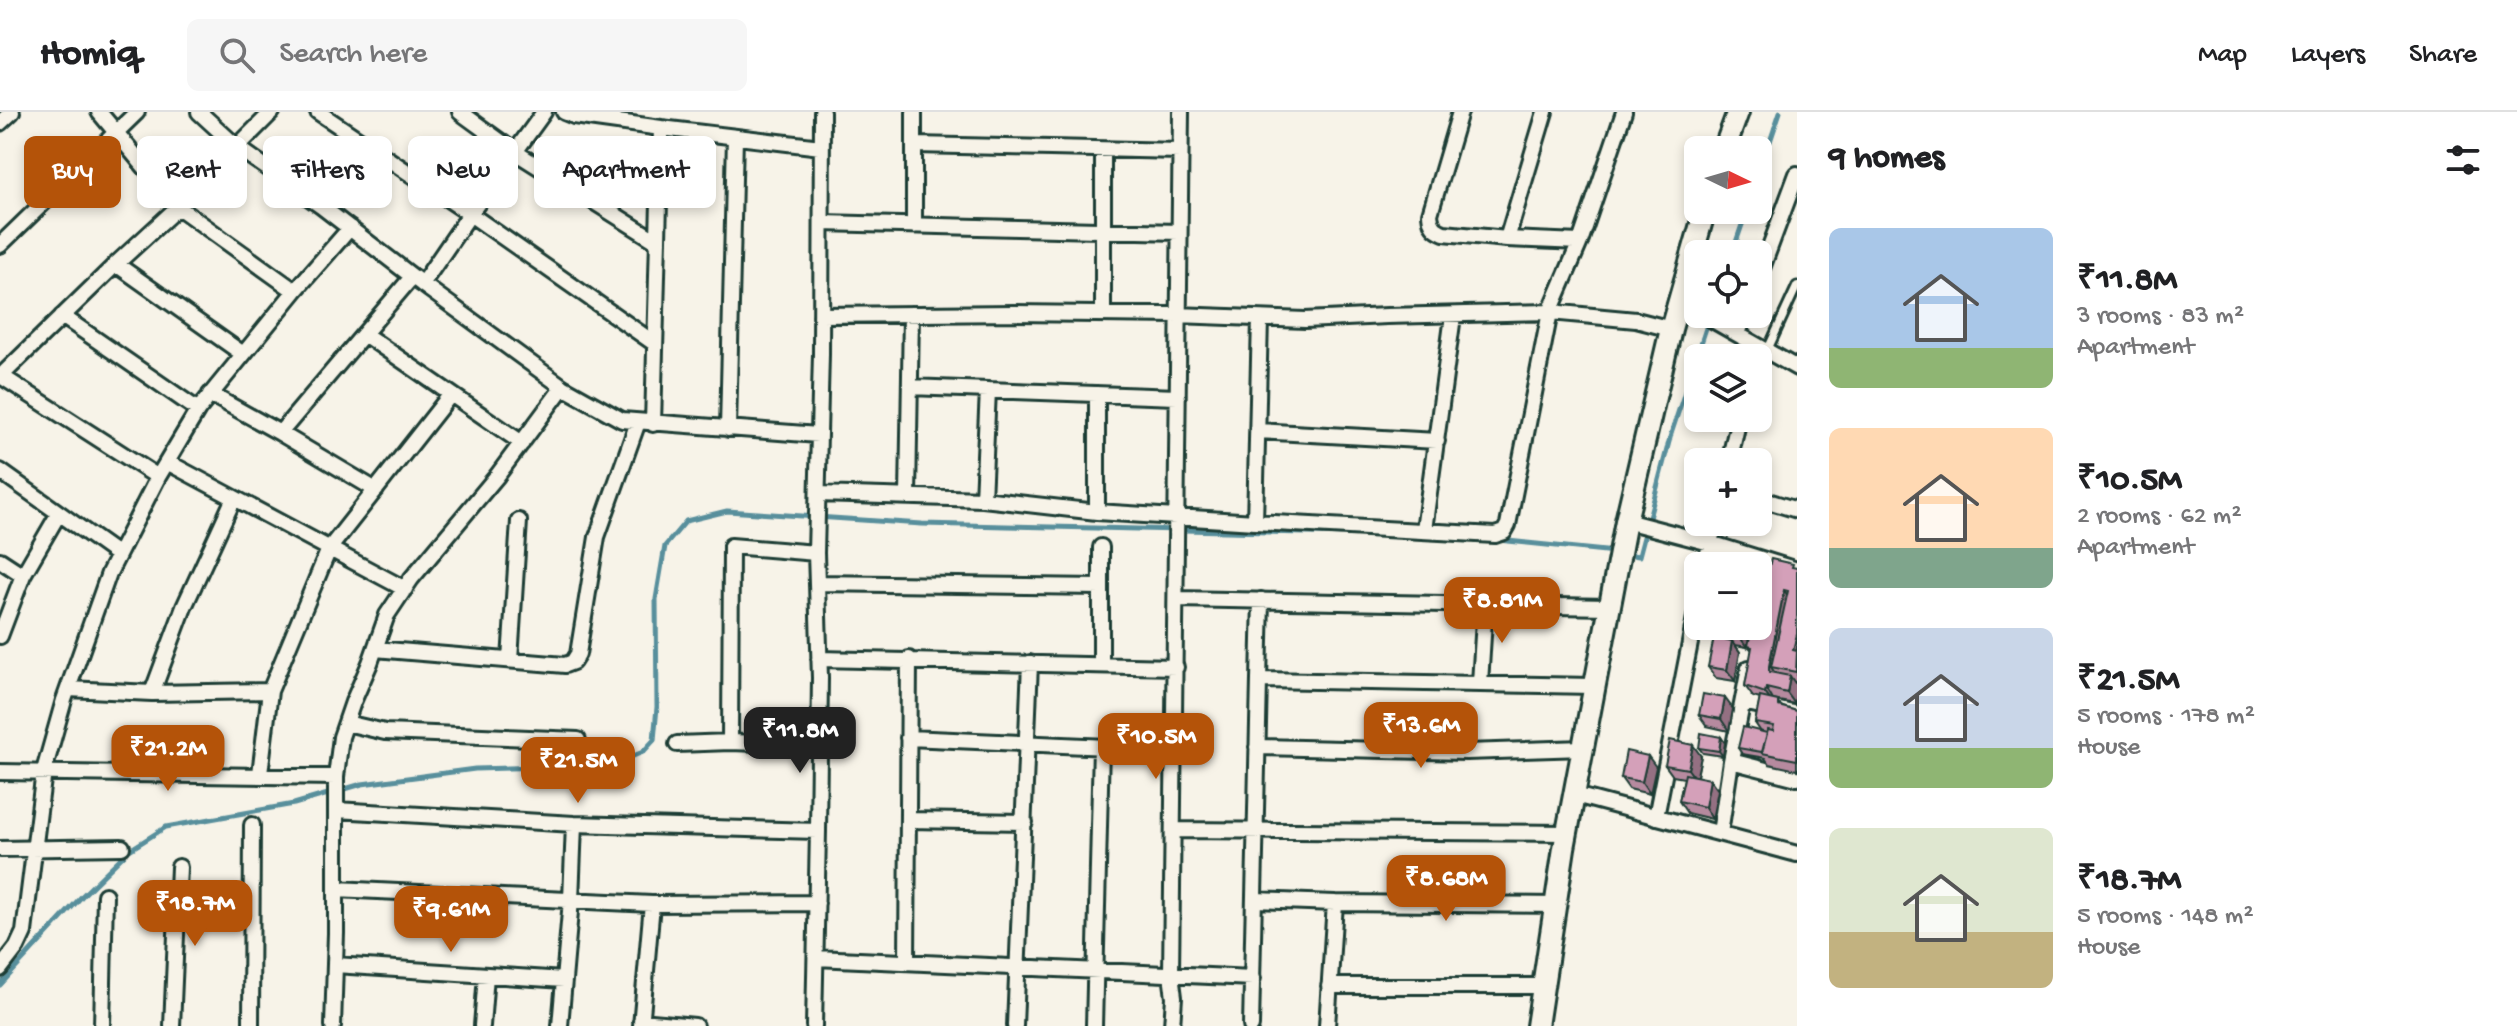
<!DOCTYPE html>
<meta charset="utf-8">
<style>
body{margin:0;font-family:"Gochi Hand",sans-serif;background:#f6f6f6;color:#202124;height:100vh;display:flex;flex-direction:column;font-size:30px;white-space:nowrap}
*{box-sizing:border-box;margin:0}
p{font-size:26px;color:#757577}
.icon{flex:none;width:44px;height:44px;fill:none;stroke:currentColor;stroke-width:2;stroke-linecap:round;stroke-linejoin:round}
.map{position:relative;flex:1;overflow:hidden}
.panel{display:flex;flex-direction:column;background:#fff;width:720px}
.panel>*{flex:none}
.top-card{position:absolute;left:24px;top:24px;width:760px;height:72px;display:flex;gap:16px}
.needle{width:52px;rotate:95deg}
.tools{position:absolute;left:1684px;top:24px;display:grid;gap:16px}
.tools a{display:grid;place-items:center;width:88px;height:88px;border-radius:12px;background:#fff;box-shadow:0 4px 12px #0003;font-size:40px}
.price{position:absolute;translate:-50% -68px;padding:0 18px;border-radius:16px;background:#b45309;color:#fff;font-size:26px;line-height:52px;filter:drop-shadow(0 2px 4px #0008)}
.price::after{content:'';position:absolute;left:50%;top:48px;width:24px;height:18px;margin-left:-12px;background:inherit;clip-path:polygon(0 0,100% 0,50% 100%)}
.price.active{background:#222;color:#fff}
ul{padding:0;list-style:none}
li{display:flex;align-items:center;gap:24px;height:200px;padding:0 32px}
li span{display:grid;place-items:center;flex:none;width:224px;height:160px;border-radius:12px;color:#555}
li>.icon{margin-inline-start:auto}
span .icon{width:96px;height:96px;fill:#fffc;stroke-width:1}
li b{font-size:34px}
h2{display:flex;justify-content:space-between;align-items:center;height:96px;padding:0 32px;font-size:34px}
.pill{padding:0 28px;border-radius:12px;background:#fff;box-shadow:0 4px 12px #0003;font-size:28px;line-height:72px}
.pill.active{background:#b45309;color:#fff}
header{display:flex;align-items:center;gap:48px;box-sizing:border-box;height:112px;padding:0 40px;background:#fff;border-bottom:2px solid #e0e0e0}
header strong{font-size:38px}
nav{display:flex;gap:44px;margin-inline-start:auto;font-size:28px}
.search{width:560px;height:72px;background:#f6f6f6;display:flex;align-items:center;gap:20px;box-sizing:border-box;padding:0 28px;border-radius:12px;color:#757577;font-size:30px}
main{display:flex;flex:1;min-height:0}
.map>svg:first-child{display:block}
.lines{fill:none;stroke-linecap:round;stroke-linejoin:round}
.stream{stroke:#598f9c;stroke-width:5}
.lane-casing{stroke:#1f3d34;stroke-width:13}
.street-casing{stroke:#1f3d34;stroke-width:20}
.secondary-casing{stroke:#1f3d34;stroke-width:26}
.lane{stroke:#f7f3e8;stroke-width:7}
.street{stroke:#f7f3e8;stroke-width:14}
.secondary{stroke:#f7f3e8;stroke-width:20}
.wall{fill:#b68a9f;stroke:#1f3d34;stroke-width:2}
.shaded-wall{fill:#947082;stroke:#1f3d34;stroke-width:2}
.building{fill:#d4a0b9;stroke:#1f3d34;stroke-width:2}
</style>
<header>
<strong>Homiq</strong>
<div class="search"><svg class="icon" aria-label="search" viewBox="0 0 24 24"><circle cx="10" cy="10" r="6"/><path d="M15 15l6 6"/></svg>Search here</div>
<nav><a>Map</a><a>Layers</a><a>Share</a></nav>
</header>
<main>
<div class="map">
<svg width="1797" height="914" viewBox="0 0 1797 914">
<rect width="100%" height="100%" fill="#f7f3e8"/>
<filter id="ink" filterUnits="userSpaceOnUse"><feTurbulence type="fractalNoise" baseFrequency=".0125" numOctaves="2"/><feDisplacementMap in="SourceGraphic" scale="16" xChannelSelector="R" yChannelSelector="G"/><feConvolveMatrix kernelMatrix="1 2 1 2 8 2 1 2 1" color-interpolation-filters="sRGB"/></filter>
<g filter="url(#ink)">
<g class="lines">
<path class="stream" d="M1758 65 1780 0
M1732 142 1747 98
M1498 428 1615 440
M1625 442 1639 444 1671 322 1709 207
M0 873 83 783 128 739 166 715 294 692 362 672 475 657 586 654 621 649 643 640 654 628 657 595 656 487 665 434 686 409 727 399 922 412 1352 422"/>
<g class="lane-casing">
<path id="lane" d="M1767 239 1797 174"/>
</g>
<g class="street-casing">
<path id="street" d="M99 0 178 95
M199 0 237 35 321 94 422 172 563 275 622 308 818 323
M318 0 470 102 515 40 658 130
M460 0 515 40 544 0
M564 0 574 4 661 16
M914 0V114
M1460 0 1430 102C1431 113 1434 117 1444 121L1507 127 1580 130
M0 11 12 0
M915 33 1180 39
M237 35 272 0
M822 111 1179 120
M1507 127 1545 0
M0 133 137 0
M116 152 243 242
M1758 167 1797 62
M422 172 470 102 654 231
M1103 202V39
M1702 202 1797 256
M821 203 1015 201 1177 203 1305 208 1387 204 1550 200 1636 208 1671 217
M62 204 198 298
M1260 207 1255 410 1495 423 1504 420 1508 413 1550 200 1580 130 1624 0
M364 222 522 331
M1738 222 1745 202
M1 264 158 365
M0 265 116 152 178 95 295 179
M910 275 1177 285
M210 282 280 321 376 378
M653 312 661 16 821 35
M728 317 735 25
M1258 319 1437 329
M280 321 412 165
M167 350 405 477
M1729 350 1737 315
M0 359 118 443
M818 382 983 387 1097 400 1255 410
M908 385 911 202
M1758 386 1797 398
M983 387 988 278
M1097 400V282
M1626 409 1710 431 1797 458
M1424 418 1453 204
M816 441 731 434 730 630 819 633
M0 448 23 463
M1705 454 1715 410
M817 471 1101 475
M1177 487 1609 495
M0 524 23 463 59 401
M375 537 565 553 573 550 578 542 597 425 638 310
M819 547 1176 555
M510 548 519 409
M1101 553V435
M1259 568 1261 488
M1480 571 1485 492
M68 577 152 581 270 579
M152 581 184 495 234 386
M1743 590 1797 602
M346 611 385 620 578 628
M908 626 1175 638
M677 632 730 630
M1257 635 1466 640 1584 636
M1731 649 1797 666
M0 660 336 665
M260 662 270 579 329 437 451 282
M1575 683 1797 742
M336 698 574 712 818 719
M1656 705 1698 490
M908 708 1025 710
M1174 718 1568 721
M1720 721 1731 649 1749 556
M0 737 122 735
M336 777 652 792 817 791
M1255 788 1335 791 1327 914
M1335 791 1557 793
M816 846 1253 866
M907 851 909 547
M335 853 564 868
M0 857 17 835 24 820 44 659 64 588 109 461 158 365 198 298 295 179 350 116
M1329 874H1543
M641 909 695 914
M102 914 105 783
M172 914 179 755
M251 914 252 713
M333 914 336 821V665L341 625 353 590 370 551 387 503 411 467 497 364 563 275
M482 914 486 863
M560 914 571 788 574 712
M641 914 652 792
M814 914 818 719 820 566 816 441 821 242 822 0
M1015 914 1030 551
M1094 914 1101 635
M1172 914 1174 885 1171 862 1181 0
M1251 914 1259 568 1593 574"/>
</g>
<g class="secondary-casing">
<path id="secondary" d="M1724 38 1738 0
M1537 914 1564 736 1626 409 1671 217 1705 98"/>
</g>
<use href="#lane" class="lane"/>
<use href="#street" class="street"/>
<use href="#secondary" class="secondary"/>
</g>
<path class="wall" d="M1795 456H1797V570H1794L1797 574V580L1795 592 1773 588 1783 595 1797 599V658L1769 652 1765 646 1742 642 1738 636 1761 620 1755 611 1760 587 1753 585 1745 574 1752 538 1748 534 1764 474Z
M1751 514 1747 535 1735 533 1740 540 1735 569 1716 566 1708 555 1724 527 1719 520Z
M1733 597 1729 619 1707 614 1699 603Z
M1721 625 1725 631 1723 644 1703 641 1699 636Z
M1701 644 1697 664 1718 678 1712 707 1687 701 1679 689 1684 666 1673 664 1665 653Z
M1656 655 1650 682 1629 677 1621 666Z"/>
<path class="shaded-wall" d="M1752 446 1758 454H1750Z
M1784 478 1792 490 1771 555 1777 564 1769 560V554Z
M1741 514H1751L1747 535 1739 524Z
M1797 523V544L1793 538Z
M1732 529 1740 540 1735 569 1727 558Z
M1790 564 1797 574 1795 592 1787 581Z
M1766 576 1773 588V592L1765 581Z
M1725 586 1733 597 1729 619 1721 607Z
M1721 625 1725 631 1723 644 1719 639Z
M1693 633 1701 644 1696 668 1688 657Z
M1648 644 1656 655 1650 682 1642 670Z
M1710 667 1718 678 1712 707 1705 695Z"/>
<path class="building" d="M1730 444 1752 446 1750 454H1727Z
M1771 447 1793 452 1792 455 1797 456V522L1793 538 1797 539 1796 560 1771 555 1788 479 1784 478 1769 554V560L1790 564 1787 581 1766 576 1765 581 1745 574 1752 535 1748 534 1752 514H1758V495L1763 474H1764Z
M1720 514H1741L1739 524 1719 520Z
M1714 525 1732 529 1727 558 1708 555Z
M1703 582 1725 586 1721 607 1699 603Z
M1760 585 1778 589V594L1797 599V648L1762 641 1768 618 1773 619 1774 614 1755 611Z
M1743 615 1767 621 1762 640 1738 636Z
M1701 621 1721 625 1719 639 1699 636Z
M1670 628 1693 633 1688 657 1665 653Z
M1626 639 1648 644 1642 670 1621 666Z
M1685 662 1710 667 1705 695 1679 689Z"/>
</g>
</svg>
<div class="tools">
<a><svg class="needle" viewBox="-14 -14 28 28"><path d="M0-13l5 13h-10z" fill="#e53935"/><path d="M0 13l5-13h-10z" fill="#757577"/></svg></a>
<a><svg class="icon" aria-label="locate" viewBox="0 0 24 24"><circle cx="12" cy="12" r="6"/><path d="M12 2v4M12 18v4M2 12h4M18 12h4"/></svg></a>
<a><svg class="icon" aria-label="layers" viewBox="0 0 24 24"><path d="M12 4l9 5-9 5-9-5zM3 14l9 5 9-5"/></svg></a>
<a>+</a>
<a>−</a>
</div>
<b class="price" style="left:1502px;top:533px">₹8.81M</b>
<b class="price" style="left:1421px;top:658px">₹13.6M</b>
<b class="price active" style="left:800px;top:663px">₹11.8M</b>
<b class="price" style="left:1156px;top:669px">₹10.5M</b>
<b class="price" style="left:168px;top:681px">₹21.2M</b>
<b class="price" style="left:578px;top:693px">₹21.5M</b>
<b class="price" style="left:1446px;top:811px">₹8.68M</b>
<b class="price" style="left:195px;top:836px">₹18.7M</b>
<b class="price" style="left:451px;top:842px">₹9.61M</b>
<div class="top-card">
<a class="pill active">Buy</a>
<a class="pill">Rent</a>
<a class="pill">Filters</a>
<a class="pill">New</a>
<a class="pill">Apartment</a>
</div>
</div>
<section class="panel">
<h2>9 homes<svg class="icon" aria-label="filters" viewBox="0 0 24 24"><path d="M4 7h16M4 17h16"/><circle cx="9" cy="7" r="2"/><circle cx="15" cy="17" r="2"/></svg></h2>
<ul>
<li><span style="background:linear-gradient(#a9c7e8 75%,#8fb573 0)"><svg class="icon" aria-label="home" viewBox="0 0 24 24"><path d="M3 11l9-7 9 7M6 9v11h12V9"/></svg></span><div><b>₹11.8M</b><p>3 rooms · 83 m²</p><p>Apartment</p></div></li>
<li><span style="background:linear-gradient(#ffd9b3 75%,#7fa58c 0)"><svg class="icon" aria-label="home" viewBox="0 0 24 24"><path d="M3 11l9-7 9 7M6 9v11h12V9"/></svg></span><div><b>₹10.5M</b><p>2 rooms · 62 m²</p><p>Apartment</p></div></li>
<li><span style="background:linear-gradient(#c9d6e8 75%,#8fb573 0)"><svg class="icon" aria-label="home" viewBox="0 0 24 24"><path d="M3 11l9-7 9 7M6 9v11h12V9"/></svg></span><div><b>₹21.5M</b><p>5 rooms · 178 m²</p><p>House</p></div></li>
<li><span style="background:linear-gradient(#dfe7d0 65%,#c2b280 0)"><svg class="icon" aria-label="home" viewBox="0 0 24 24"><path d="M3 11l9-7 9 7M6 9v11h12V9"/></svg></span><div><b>₹18.7M</b><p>5 rooms · 148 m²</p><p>House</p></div></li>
</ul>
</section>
</main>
